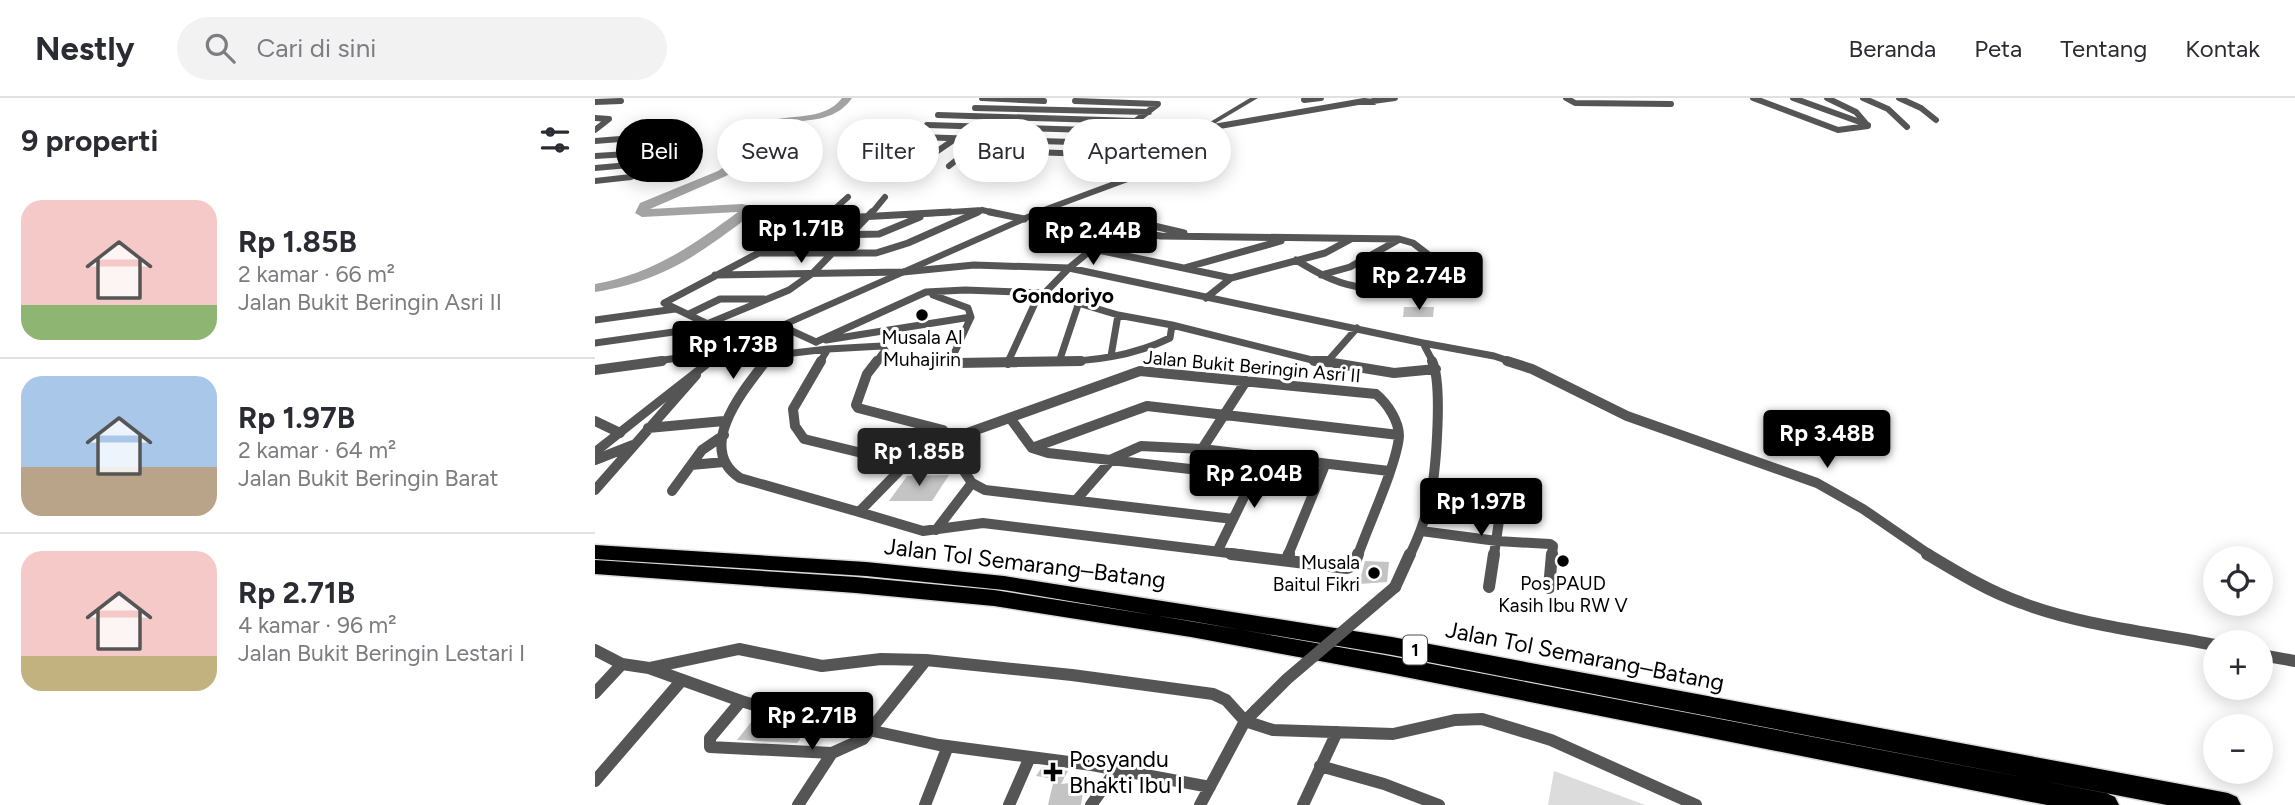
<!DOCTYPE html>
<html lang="id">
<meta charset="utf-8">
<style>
body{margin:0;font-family:Figtree,sans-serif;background:#f2f2f3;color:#2b2b33;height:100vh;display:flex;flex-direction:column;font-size:26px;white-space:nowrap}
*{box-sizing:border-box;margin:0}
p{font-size:23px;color:#7c7c81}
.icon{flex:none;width:38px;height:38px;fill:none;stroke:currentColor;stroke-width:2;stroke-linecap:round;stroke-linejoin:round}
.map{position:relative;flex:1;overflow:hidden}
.side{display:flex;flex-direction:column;background:#fff;width:595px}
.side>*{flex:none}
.top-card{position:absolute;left:21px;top:21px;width:665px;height:63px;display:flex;gap:14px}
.controls{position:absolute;left:1608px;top:448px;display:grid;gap:14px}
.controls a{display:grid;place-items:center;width:70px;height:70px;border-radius:50%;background:#fff;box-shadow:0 4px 18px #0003;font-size:35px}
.price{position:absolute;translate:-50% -60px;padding:0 16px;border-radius:7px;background:#000;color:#fff;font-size:23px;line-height:46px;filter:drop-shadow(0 2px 4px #0008)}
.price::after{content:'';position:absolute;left:50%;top:42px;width:21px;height:16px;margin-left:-10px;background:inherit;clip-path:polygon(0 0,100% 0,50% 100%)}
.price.active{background:#222;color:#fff}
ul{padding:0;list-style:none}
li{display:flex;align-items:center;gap:21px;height:175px;padding:0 21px}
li+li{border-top:2px solid #e1e1e2}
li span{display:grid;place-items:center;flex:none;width:196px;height:140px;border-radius:21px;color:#555}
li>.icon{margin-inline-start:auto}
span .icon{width:84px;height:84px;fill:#fffc;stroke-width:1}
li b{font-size:30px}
h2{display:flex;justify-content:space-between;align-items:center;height:84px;padding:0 21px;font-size:30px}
.chip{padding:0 24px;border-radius:32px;background:#fff;box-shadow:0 4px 18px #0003;font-size:24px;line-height:63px}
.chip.active{background:#000;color:#fff}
header{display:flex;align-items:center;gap:42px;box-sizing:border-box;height:98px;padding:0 35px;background:#fff;border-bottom:2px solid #e1e1e2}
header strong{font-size:33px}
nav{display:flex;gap:38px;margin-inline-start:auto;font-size:24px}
.search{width:490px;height:63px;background:#f2f2f3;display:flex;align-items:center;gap:18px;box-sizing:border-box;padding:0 24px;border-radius:38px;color:#7c7c81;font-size:26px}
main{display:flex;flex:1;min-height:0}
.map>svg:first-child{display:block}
.green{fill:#dcdcdc}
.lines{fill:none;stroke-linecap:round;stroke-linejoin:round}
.river{fill:#a3a3a3;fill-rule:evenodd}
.building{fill:#c4c4c4}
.motorway-casing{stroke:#dbdbdb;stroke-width:3}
.minor-far3{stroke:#555;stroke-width:6}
.minor-far2{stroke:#555;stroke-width:7}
.minor-far1{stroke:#555;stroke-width:10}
.minor{stroke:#555;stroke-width:12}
.tertiary{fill:#555;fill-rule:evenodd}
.motorway{fill:#000;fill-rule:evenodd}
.minor-bridge{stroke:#555;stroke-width:12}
.poi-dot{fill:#000;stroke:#fff;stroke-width:2.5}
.labels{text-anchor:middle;stroke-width:6;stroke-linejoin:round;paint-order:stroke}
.shield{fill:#fff;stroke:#4c4c4c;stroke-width:2}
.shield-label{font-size:18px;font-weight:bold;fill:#000}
.poi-label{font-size:19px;fill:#000;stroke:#fff}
.street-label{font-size:19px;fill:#000;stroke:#fff}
.far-district-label{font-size:21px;font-weight:bold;fill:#000;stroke:#fff}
.near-street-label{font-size:23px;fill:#000;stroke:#fff}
.near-poi-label{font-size:23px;fill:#000;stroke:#fff;text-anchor:start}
</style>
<header>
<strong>Nestly</strong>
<div class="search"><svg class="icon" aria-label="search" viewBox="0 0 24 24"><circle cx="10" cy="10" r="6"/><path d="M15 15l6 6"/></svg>Cari di sini</div>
<nav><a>Beranda</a><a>Peta</a><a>Tentang</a><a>Kontak</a></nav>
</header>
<main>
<section class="side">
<h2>9 properti<svg class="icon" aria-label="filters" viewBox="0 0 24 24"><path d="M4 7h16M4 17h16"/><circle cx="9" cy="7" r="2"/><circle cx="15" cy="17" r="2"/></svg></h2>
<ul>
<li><span style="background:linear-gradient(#f6c9c9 75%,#8fb573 0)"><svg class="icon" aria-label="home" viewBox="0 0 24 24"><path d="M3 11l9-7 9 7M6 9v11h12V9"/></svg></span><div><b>Rp 1.85B</b><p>2 kamar · 66 m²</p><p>Jalan Bukit Beringin Asri II</p></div></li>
<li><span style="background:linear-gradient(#a9c7e8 65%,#b9a48a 0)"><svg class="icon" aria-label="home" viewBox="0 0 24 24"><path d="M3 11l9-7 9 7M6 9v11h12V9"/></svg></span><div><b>Rp 1.97B</b><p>2 kamar · 64 m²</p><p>Jalan Bukit Beringin Barat</p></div></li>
<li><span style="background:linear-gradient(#f6c9c9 75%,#c2b280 0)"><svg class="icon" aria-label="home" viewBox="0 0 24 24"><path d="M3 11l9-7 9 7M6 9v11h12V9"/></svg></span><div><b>Rp 2.71B</b><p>4 kamar · 96 m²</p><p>Jalan Bukit Beringin Lestari I</p></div></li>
</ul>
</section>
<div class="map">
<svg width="1700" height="707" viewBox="0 0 1700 707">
<rect width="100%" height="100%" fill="#fff"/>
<path class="green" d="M959 673 1050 707H953Z"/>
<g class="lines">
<path class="river" d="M247 0H257C230 39 177 8 155 45L166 51 157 62 131 78 55 111 147 106 152 107 157 115 155 118C101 158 68 183 0 194V186C57 176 97 148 143 114L47 119 40 115 45 105 123 73 153 52 142 47C170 3 222 33 247 0Z"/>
</g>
<path class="building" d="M809 209H839L838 219H808Z
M354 377 337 403H294L312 378Z
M770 463 794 464 792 484 764 486Z
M157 623 193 626 213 631 202 645 142 642Z
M447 669 473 673 466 686 490 683 486 707H453L459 681 441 678Z"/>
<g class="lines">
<g class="motorway-casing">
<path id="motorway" d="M0 447 271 464 409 478 797 539 1633 695 1642 699 1646 707H1572L797 557 409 492 271 478 0 461Z
M0 462 261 479 399 492 596 523 795 558 1511 695 1520 699 1524 707H1452L795 576 596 539 399 508 261 495 0 476Z"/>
</g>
<path class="minor-far3" d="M387 0 449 3
M971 0 980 5 1076 6
M1158 0 1243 32 1273 28 1261 14 1232 0
M1198 0 1273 27
M1268 0 1293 11 1312 29
M1304 0 1326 10 1341 22
M709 2 726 0
M480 3 563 6 492 60H522L529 82
M778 3 800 0
M0 4 26 3
M380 10 554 14
M343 17 540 23
M0 20 14 21 0 32
M332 27 525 33 580 40 582 44 577 55 583 57
M607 31 769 3 779 4H766
M323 39 509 45
M0 43 38 40
M404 53 495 56
M0 58 66 54 57 65 0 70
M391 62 407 51
M325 65 360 41
M293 66 333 40
M354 68 386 42
M0 83 36 79 53 68
M234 116 253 99
M276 116 290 99
M325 116 387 112 404 116
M379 116 387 112"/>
<path class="minor-far2" d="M395 114 429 121
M228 121 355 114
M485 123 460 143 442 144 459 133Z
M485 123 493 121 559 128 589 135
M520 132 566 138 804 141 818 145 835 158C788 205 751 193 701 162
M197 138 284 136 325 119
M498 151 636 180
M162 155H281L313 145 383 114
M589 170 686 143
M120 177 308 174 379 167 474 170 828 245 838 264
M726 177 755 169 803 142
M338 197 373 210 376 219 357 260 361 264
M611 200 636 180 730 155 756 141
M94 216 125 201H169
M0 222 80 211
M184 227 221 244
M231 242 376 219
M148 243 69 205 228 121 236 114
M221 244 331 194 370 192 450 195 523 217 577 227 721 263 732 264 762 230
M0 245 100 231 194 192 218 175 277 114
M828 245 899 258 917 264
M516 258 523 217
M54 264 127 254
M170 264 181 257 233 251
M225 264 233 251 287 248 290 252 281 264
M413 264 440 205 474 170 524 129
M459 264C499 263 538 258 575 240L577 227
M464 264 484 204"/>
<path class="minor-far1" d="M171 263C150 290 99 350 145 380L264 414
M226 263 198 311 200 328 209 341 271 356 307 370
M282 263 272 276 261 307 263 310 348 332 355 340 354 351 377 385 341 432
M360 263 362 265 486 263
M719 263H733
M912 263 937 271 1032 318 1222 385 1268 411 1335 457
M732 264 799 275 841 271
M413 265 414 263
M0 272 67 263
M415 320 437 350 552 308 804 337
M0 323 25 335
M53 330 129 323
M437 350 453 355 657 378
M607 351 651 283
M0 362 38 347
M96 367 129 364
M377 385 390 392 638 421
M0 392 101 277
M77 393 107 352 129 337
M482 401 517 361 546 348 607 351 794 373
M264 414 328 433 388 425 650 457
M264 414 307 370 339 347 545 273 781 296C792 305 804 323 804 338 802 366 773 428 763 457
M826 433 902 443 955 446 958 448 957 457
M623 452 669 358
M693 457 730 367
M815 457C824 438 832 418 836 396 841 369 848 285 837 263
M899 457 908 395"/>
<path class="minor" d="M636 456 752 470 759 467 763 456
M1332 456C1362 474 1393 493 1427 505 1484 527 1559 535 1620 547
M692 461 694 456
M800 489 815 456
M894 489 899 456
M954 490 957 456
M0 552 27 566 54 570 146 603 210 622 245 626 344 647 497 667 615 689
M1666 557 1700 563
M54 570 144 551 227 568 286 561 331 562 477 577 618 596 631 602 650 623 678 632 798 636 860 622 887 621 956 642 1101 707
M0 595 27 566
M146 603 115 640V649L237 655
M725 668 789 686 844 707
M0 683 87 582
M203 707 237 655 268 641 331 562
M330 707 353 648
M414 707 435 659
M496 707 520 674
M605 707 650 623 661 612
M708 707 742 634"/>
<path class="tertiary" d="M655 0H663L609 32 586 59 568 71 452 114 131 256 4 357 0 358V348L123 252 446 110 562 67 580 55 605 30Z"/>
<use href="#motorway" class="motorway"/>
<path class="minor-bridge" d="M661 612 692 581 800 489"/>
</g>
<g class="poi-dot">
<circle cx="327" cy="217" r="7"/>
<circle cx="968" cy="463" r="7"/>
<circle cx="779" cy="475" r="7"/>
<path d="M454.5 663.5h7v7h7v7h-7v7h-7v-7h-7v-7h7z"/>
</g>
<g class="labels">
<rect class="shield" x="808" y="537.5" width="24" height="29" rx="5"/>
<g class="shield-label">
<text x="820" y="558">1</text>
</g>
<g class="poi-label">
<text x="327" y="246">Musala Al<tspan x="327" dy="22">Muhajirin</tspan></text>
<text x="765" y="471" text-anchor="end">Musala<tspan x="765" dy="22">Baitul Fikri</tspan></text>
<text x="968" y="492">Pos PAUD<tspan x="968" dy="22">Kasih Ibu RW V</tspan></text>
</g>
<g class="street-label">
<text transform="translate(657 268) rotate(5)" y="7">Jalan Bukit Beringin Asri II</text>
</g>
<g class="far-district-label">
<text x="468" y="205">Gondoriyo</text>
</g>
<g class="near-street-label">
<text transform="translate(430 465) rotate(7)" y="8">Jalan Tol Semarang–Batang</text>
<text transform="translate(990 558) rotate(11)" y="8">Jalan Tol Semarang–Batang</text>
</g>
<g class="near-poi-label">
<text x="474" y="669">Posyandu<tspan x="474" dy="26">Bhakti Ibu I</tspan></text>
</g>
</g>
</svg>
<div class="controls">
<a><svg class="icon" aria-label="locate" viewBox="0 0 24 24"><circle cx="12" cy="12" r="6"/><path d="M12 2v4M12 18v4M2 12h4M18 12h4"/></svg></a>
<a>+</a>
<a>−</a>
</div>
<b class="price" style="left:206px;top:167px">Rp 1.71B</b>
<b class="price" style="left:498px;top:169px">Rp 2.44B</b>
<b class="price" style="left:824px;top:214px">Rp 2.74B</b>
<b class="price" style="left:138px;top:283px">Rp 1.73B</b>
<b class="price" style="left:1232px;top:372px">Rp 3.48B</b>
<b class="price active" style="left:324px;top:390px">Rp 1.85B</b>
<b class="price" style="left:659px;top:412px">Rp 2.04B</b>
<b class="price" style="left:886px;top:440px">Rp 1.97B</b>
<b class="price" style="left:217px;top:654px">Rp 2.71B</b>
<div class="top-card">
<a class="chip active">Beli</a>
<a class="chip">Sewa</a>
<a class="chip">Filter</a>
<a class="chip">Baru</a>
<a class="chip">Apartemen</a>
</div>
</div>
</main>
